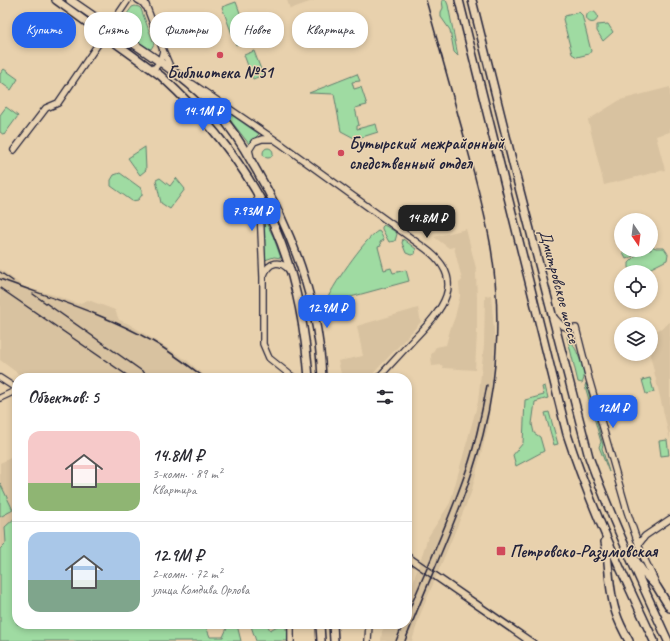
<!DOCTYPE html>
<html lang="ru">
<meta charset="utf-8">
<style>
body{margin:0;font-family:Caveat,sans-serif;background:#f2f2f3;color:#2b2b33;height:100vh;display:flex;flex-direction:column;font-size:15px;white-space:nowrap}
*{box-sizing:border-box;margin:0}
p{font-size:13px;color:#7c7c81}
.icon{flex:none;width:22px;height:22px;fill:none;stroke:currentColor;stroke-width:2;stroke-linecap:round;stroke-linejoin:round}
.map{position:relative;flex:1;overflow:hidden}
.drawer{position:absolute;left:12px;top:373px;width:400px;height:256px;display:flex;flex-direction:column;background:#fff;border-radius:16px;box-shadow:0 2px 6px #0003}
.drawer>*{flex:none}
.guide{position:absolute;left:12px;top:12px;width:400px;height:36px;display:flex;gap:8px}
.needle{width:26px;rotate:166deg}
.fabs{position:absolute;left:614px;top:213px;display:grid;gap:8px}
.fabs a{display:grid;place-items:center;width:44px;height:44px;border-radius:50%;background:#fff;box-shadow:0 2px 6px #0003;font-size:20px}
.price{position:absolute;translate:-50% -34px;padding:0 9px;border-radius:8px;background:#2563eb;color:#fff;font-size:13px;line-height:26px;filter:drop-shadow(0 1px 2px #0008)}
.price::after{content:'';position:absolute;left:50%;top:24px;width:12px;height:9px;margin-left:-6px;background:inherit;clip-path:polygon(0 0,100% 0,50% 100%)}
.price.on{background:#222;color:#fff}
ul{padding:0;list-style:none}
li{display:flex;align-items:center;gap:12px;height:100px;padding:0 16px}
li+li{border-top:1px solid #e1e1e2}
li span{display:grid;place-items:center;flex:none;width:112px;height:80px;border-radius:12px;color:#555}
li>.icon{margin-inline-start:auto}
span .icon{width:48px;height:48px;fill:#fffc;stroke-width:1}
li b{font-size:17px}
h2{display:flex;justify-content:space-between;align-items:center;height:48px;padding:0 16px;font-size:17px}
.chip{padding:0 14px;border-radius:16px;background:#fff;box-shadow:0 2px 6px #0003;font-size:14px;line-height:36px}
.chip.on{background:#2563eb;color:#fff}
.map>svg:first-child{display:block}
.built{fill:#d8c2a0}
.green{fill:#9fdba2;stroke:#607e6e}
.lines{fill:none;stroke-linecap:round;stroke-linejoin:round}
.minor-casing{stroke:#22223b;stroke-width:8}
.major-casing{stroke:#22223b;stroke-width:10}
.minor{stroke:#e9d3b2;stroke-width:5.5}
.major{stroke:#e9d3b2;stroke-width:7}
.rail{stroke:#22223b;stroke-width:1.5}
.poi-dot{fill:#d1495b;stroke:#e9d3b2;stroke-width:1.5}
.labels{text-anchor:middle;stroke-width:3;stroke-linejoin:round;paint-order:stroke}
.poi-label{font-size:17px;font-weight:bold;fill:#22223b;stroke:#e9d3b2;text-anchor:start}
.street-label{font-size:17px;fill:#22223b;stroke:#e9d3b2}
</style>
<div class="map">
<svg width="670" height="641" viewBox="0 0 670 641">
<rect width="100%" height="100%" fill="#e8d1ad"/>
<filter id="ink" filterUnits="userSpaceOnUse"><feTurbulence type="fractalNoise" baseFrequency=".025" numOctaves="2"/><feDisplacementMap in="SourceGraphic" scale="8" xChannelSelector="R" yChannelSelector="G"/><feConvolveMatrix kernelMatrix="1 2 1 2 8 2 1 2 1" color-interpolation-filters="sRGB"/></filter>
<g filter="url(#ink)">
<path class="built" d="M287 0H315L290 9Z
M670 87V132L656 136 665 170 604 185 588 120 620 100Z
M466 229 477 272 476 273 477 298V332L475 370 443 368 442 365 432 366 431 355 436 347 446 345 450 330 455 317 460 296 459 283 462 280 454 247 449 248 434 237Z
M0 269 24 287 54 295 78 304 88 300 115 310 119 320 129 324 188 361 207 378H24L0 360Z
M491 295 495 343 488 427 471 493 420 615 412 641H381L382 631 387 624H407V601L428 537 450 503 478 402 484 345 485 296Z
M418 308 421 322 369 378H342L338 361 363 356 357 326Z
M670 322V440L650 354H651V335Z
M17 455V554H0V463Z"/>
<path class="green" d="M442 0H446L448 5 458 56 454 52 450 30 441 17V12L443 8Z
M236 2 250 40 236 45 222 7Z
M135 6 139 7 141 9 154 44 151 49 148 48C139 42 120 35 121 22L132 7Z
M586.5 17a5.5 5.5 0 1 1 11 0a5.5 5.5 0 1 1-11 0Z
M579 12 582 15 591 51 589 54 577 57 572 54 563 19 565 16Z
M608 24 613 32 603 41 597 31V25Z
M254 51 263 75 253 79 244 55Z
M4 69 18 79 11 90 0 82V74Z
M357 74 360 81 352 82 354 89 361 87 367 105 355 108 359 125 357 126V129L376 124 378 132 356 139 341 131 334 94 309 93Z
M6 107 18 116 4 135 0 132V115Z
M220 107 259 134 249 144Z
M145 147 146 170 140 175 128 158Z
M263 153a5 5 0 1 1 10 0a5 5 0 1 1-10 0Z
M120 173 142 189V195L138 200 132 201 111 186V180L114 175Z
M160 178 170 186 176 178 185 189 170 209 161 203 156 180Z
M263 217 273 236 281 258 274 257 265 260Z
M384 225 396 232 397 234 395 241 389 242 382 229V227Z
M378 231 380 232 384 240 380 242 381 246 378 247 384 270 391 268 393 273 406 270 409 281 325 304C330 289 365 238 378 231Z
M403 239 416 249 415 254 411 255 406 253 402 243Z
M651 246 656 248H664L668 254 667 260 643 272H630L629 268V263L636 256 638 250H651Z
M624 250H636L634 256 626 259 623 253Z
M567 336C573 340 585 369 584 377 584 379 583 381 582 383L578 382Z
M650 378 654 392 646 394 642 380Z
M586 383 603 445 602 448 609 472 599 447 601 442 585 386Z
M545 386 548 398 535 402 532 424 534 433 540 437 544 451 516 466 513 455 523 443 525 400 544 395 542 387Z
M549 412 558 444 554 445 545 413Z
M667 440 669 455 661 456 659 441Z
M0 483 13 510 0 517Z
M17 501V624H205L210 637H223L228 626 237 625 241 641H0V549L6 543 5 527 17 516 16 505Z
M253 624H267L270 630 281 624H286V630L288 631V641H256L251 626Z"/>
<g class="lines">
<g class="minor-casing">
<path id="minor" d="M138 0 143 3 145 6
M144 0 163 50 171 69
M153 70 160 62 163 51
M193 84 281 144 426 249C469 281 441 311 414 339 402 352 390 365 378 378
M14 150 46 108 58 103 128 0
M251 158 249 150 254 142 262 139H273
M257 197 260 209 263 277V344L269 358 294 378
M264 275C269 261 280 260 289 270
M553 316C560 325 565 329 576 328L589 379 627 511 641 552 656 583
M0 378 17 389
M0 398 17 390
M638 545 645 536 670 519
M291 624V641
M368 641 369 624"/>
</g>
<g class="major-casing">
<path id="major" d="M56 0 161 76C207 118 249 170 275 228 295 274 305 327 309 378
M70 0C92 15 115 31 137 46 165 65 193 84 215 109 230 126 243 146 254 166 293 232 319 301 322 378
M459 0 567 434C590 505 622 573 654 641
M472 0 514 168 589 457C612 520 640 580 668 641
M605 542C610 565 608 590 616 613 619 623 624 632 629 641
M634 558 644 573 657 587 670 608
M320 624 321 641
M333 624 334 641"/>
</g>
<use href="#minor" class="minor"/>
<use href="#major" class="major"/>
<path class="rail" d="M0 272 13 281
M0 279C51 298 105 314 152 341 171 352 188 365 205 378
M0 288 131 378
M33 294 152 378
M407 552 536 641
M407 561 523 641
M407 615C428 565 452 514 469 462 477 437 482 411 487 385
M396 641 403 624
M405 641C431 573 465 506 483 435 499 373 501 305 490 242 483 204 472 166 462 129 450 86 438 43 426 0"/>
</g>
</g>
<g class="poi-dot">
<circle cx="220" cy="55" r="4"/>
<circle cx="341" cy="153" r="4"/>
<rect x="496" y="546" width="10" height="10" rx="2"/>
</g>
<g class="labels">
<g class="poi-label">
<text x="220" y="78" text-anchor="middle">Библиотека №51</text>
<text x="349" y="149">Бутырский межрайонный<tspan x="349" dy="20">следственный отдел</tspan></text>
<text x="510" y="557">Петровско-Разумовская</text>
</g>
<g class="street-label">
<text transform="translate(560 286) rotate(75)" y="6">Дмитровское шоссе</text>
</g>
</g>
</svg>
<div class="fabs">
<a><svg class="needle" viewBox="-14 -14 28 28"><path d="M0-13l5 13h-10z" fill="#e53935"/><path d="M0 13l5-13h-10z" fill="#7c7c81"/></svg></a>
<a><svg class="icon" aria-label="locate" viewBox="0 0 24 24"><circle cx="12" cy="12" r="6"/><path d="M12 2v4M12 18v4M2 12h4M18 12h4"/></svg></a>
<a><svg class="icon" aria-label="layers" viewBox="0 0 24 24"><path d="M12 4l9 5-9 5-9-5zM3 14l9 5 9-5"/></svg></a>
</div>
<b class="price" style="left:203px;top:132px">14.1M ₽</b>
<b class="price" style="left:252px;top:232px">7.93M ₽</b>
<b class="price on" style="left:427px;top:239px">14.8M ₽</b>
<b class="price" style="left:327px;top:329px">12.9M ₽</b>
<b class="price" style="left:613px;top:429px">12M ₽</b>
<div class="guide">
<a class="chip on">Купить</a>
<a class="chip">Снять</a>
<a class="chip">Фильтры</a>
<a class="chip">Новое</a>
<a class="chip">Квартира</a>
</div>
<section class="drawer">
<h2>Объектов: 5<svg class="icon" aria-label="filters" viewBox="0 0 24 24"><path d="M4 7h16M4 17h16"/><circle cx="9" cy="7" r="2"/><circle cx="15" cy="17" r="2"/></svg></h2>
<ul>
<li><span style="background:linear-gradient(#f6c9c9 65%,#8fb573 0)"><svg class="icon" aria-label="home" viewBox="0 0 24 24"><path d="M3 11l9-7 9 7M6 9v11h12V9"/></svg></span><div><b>14.8M ₽</b><p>3-комн. · 89 m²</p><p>Квартира</p></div></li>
<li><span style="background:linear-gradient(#a9c7e8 60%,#7fa58c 0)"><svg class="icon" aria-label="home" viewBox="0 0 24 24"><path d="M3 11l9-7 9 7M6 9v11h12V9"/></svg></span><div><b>12.9M ₽</b><p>2-комн. · 72 m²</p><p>улица Комдива Орлова</p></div></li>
</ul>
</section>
</div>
